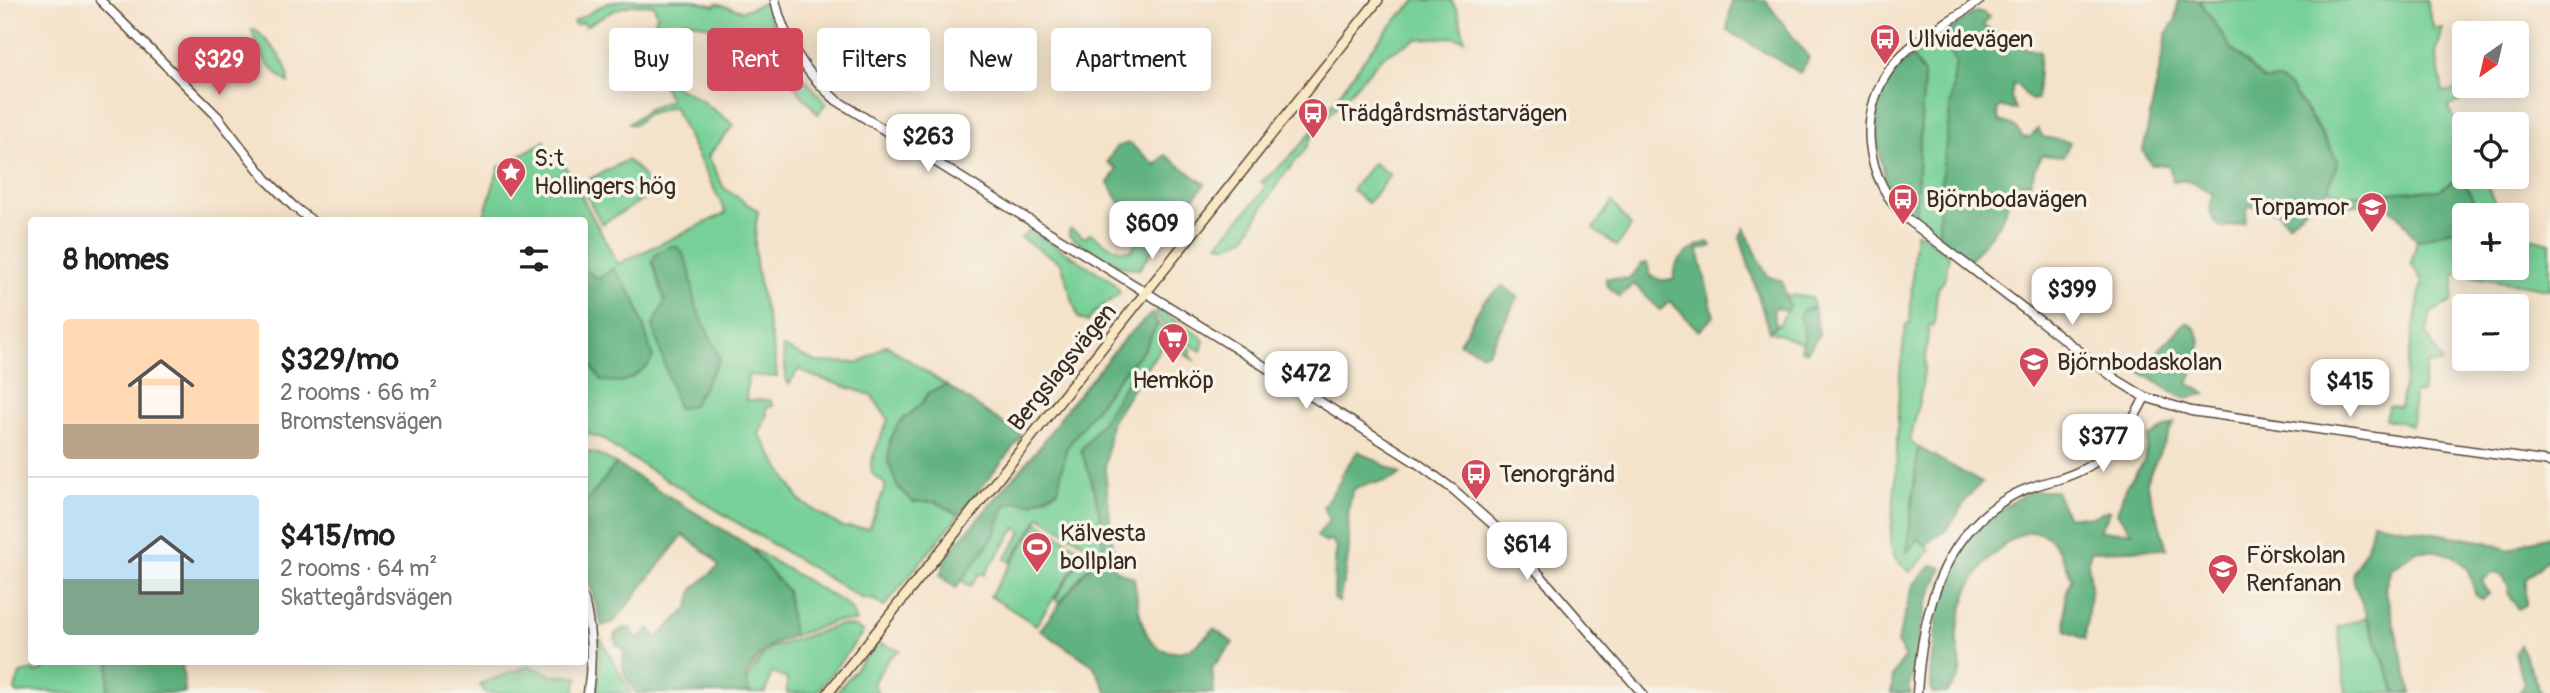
<!DOCTYPE html>
<meta charset="utf-8">
<style>
body{margin:0;font-family:Pangolin,sans-serif;background:#f2f2f2;color:#202124;height:100vh;display:flex;flex-direction:column;font-size:26px;white-space:nowrap}
*{box-sizing:border-box;margin:0}
p{font-size:23px;color:#757577}
.icon{flex:none;width:38px;height:38px;fill:none;stroke:currentColor;stroke-width:2;stroke-linecap:round;stroke-linejoin:round}
.map{position:relative;flex:1;overflow:hidden}
.side{position:absolute;left:28px;top:217px;width:560px;height:448px;display:flex;flex-direction:column;background:#fff;border-radius:7px;box-shadow:0 4px 18px #0003}
.side>*{flex:none}
.top-card{position:absolute;left:609px;top:28px;width:665px;height:63px;display:flex;gap:14px}
.needle{width:46px;rotate:214deg}
.fabs{position:absolute;left:2452px;top:21px;display:grid;gap:14px}
.fabs a{display:grid;place-items:center;width:77px;height:77px;border-radius:7px;background:#fff;box-shadow:0 4px 18px #0003;font-size:35px}
.price{position:absolute;translate:-50% -60px;padding:0 16px;border-radius:14px;background:#fff;color:#222;font-size:23px;line-height:46px;filter:drop-shadow(0 2px 4px #0008)}
.price::after{content:'';position:absolute;left:50%;top:42px;width:21px;height:16px;margin-left:-10px;background:inherit;clip-path:polygon(0 0,100% 0,50% 100%)}
.price.current{background:#d1495b;color:#fff}
ul{padding:0;list-style:none}
li{display:flex;align-items:center;gap:21px;height:175px;padding:0 35px}
li+li{border-top:2px solid #e0e0e0}
li span{display:grid;place-items:center;flex:none;width:196px;height:140px;border-radius:7px;color:#555}
li>.icon{margin-inline-start:auto}
span .icon{width:84px;height:84px;fill:#fffc;stroke-width:1}
li b{font-size:30px}
h2{display:flex;justify-content:space-between;align-items:center;height:84px;padding:0 35px;font-size:30px}
.pill{padding:0 24px;border-radius:7px;background:#fff;box-shadow:0 4px 18px #0003;font-size:24px;line-height:63px}
.pill.current{background:#d1495b;color:#fff}
.map>svg:first-child{display:block}
.green{fill:#77d097;stroke:#597d5a;stroke-width:2}
.forest{fill:#61b280;stroke:#4e6e4f;stroke-width:2}
.lines{fill:none;stroke-linecap:round;stroke-linejoin:round}
.tertiary-casing{stroke:#574638;stroke-width:11}
.secondary-casing{stroke:#574638;stroke-width:12}
.tertiary{stroke:#fff;stroke-width:8}
.secondary{stroke:#fae7c3;stroke-width:9}
.labels{text-anchor:middle;stroke-width:7;stroke-linejoin:round;paint-order:stroke}
.poi-label{font-size:24px;fill:#3b2a1e;stroke:#f7f3e8;text-anchor:start}
.street-label{font-size:24px;fill:#3b2a1e;stroke:#f7f3e8}
</style>
<div class="map">
<svg width="2550" height="693" viewBox="0 0 2550 693">
<rect width="100%" height="100%" fill="#f7f3e8"/>
<filter id="ink" filterUnits="userSpaceOnUse"><feTurbulence type="fractalNoise" baseFrequency=".0143" numOctaves="2"/><feDisplacementMap in="SourceGraphic" scale="14" xChannelSelector="R" yChannelSelector="G"/><feConvolveMatrix kernelMatrix="1 2 1 2 8 2 1 2 1" color-interpolation-filters="sRGB"/></filter>
<filter id="wash" filterUnits="userSpaceOnUse"><feTurbulence type="fractalNoise" baseFrequency=".00686" numOctaves="4" result="noise"/><feDisplacementMap in="SourceGraphic" scale="28" xChannelSelector="R" yChannelSelector="G"/><feGaussianBlur stdDeviation="1.57" result="paint"/><feColorMatrix in="noise" values="0 0 0 0 0 0 0 0 0 0 0 0 0 0 0 0 0 1.4 0 .05"/><feComposite in="paint" operator="in"/></filter>
<g filter="url(#wash)">
<rect width="100%" height="100%" fill="#f4e2c9"/>
<path class="green" d="M626 0H692L715 6 716 3 742 11 767 2 770 17 793 65 826 103 818 114 784 74 766 42 685 20 672 39 668 82 698 98 734 125 708 156 724 188 758 211C746 271 773 318 777 377L748 375 746 400H770L773 406 766 407 767 415 759 434 800 501 842 527 869 528 886 485 872 473 871 462 888 419 871 395 807 374 799 369 789 384 787 382 783 347 817 362 860 363 886 345 946 385 928 393 923 402 898 424 913 501 936 502 959 515 884 607 874 600 861 598 613 447 605 439 585 433 584 220 483 219 499 167 545 141V158L550 162 562 160 618 264 726 213 673 106 645 115 635 125 629 124 648 109 670 100 650 57 654 54 650 38 657 15 654 5C625 1 611 12 586 26L583 22 575 25 573 22 607 3Z
M1417 0H1451L1458 12 1465 40 1453 37 1416 39 1383 56 1316 129 1305 150 1282 177 1261 210 1245 238 1227 246 1218 244 1262 193 1266 185 1261 182C1326 134 1356 52 1417 0Z
M2199 0H2426L2434 29 2443 28 2436 54 2443 92 2452 91 2464 85 2467 86 2470 96 2448 107 2464 136V177H2483L2496 206 2503 215H2468L2474 202 2453 181 2439 190 2343 195 2328 189 2338 161C2328 144 2296 87 2280 81 2275 79 2269 80 2264 80L2231 48Z
M255 29C269 43 289 61 289 83 271 72 257 51 252 30Z
M1941 36 1956 61 1939 200V236L1915 218 1924 75 1912 56Z
M627 160 641 172 652 194 602 224 580 184Z
M1373 163 1390 175 1368 203 1352 190Z
M1612 202 1631 226 1617 246 1593 229Z
M2464 226V268H2516L2517 230 2530 238 2550 243V289L2455 274 2452 302 2431 312 2427 334 2442 363 2427 364 2422 393 2414 392 2412 425 2385 419 2388 406 2400 407 2422 281 2411 263 2417 241Z
M1071 229 1086 238 1090 233C1103 242 1116 253 1132 250L1140 232 1154 248 1139 269C1114 269 1093 251 1073 238L1069 235V231Z
M1030 230 1110 280 1119 290V294L1094 313 1088 322 1078 318 1061 263 1021 238Z
M1916 233 1923 235 1949 256 1944 281 1937 288 1934 326 1929 325 1922 387 1910 442 1918 447 1907 551 1919 539 1931 550 1910 572 1895 559 1890 543 1896 478 1899 381 1906 324 1910 323C1912 292 1912 263 1916 233Z
M1786 295 1812 297 1814 307 1803 310 1799 316 1805 336 1803 343 1769 331 1780 324 1789 306Z
M1157 309 1200 336 1204 341 1201 351 1173 333 1155 313Z
M1158 323 1192 351 1189 355 1195 361 1166 341 1144 371 1134 370 1104 419 1096 491 1102 519 1103 548 1060 602 1055 599 1089 547 1040 516 1010 562 1005 559 1022 532 1016 528 984 575 980 573 971 586 965 583 962 577 995 535 1005 506 1013 502 1033 503 1058 490 1066 449 1116 381 1145 348Z
M584 451 598 454 616 464 586 502 584 500Z
M1038 522 1084 552 1036 625 990 596Z
M748 546 846 604 851 609 856 622 837 621 793 636 787 591Z
M2366 617 2396 693H2346L2338 627Z
M839 625 855 627 863 632 816 693H787V679L772 672 765 693H750L745 684 761 658 770 648Z
M601 639 631 693H597L599 679V640Z
M877 643 900 650 889 658 873 683 878 693H836Z
M56 662H110L107 693H55L52 691 16 693 15 689 20 673 33 670 36 673Z
M529 666 551 675 578 677 574 693H486L479 684Z"/>
<path class="forest" d="M1732 0H1765L1809 58 1800 73 1727 30Z
M2178 0H2199L2231 48 2263 80H2279L2290 87 2338 161 2328 189 2288 224 2277 211 2248 206 2245 223 2222 228C2209 219 2207 208 2213 194 2200 186 2189 178 2173 181L2169 165H2152L2143 151 2167 33 2176 19Z
M1975 12H1982L1989 17 1983 26 2022 47 2040 52 2037 99 2031 100 2017 85 2013 84 2011 97 2016 109 2000 107 1997 111 1999 121C2011 124 2018 126 2023 138L2031 137 2038 129 2043 137 2070 142 2063 157 2041 155 2030 183 2023 182 2011 196 2000 223 1970 260 1939 236V200L1956 61 1941 36Z
M1912 56 1924 75 1915 218C1903 208 1889 195 1885 180 1884 175 1884 169 1882 164 1870 121 1876 85 1912 56Z
M1129 143 1156 165 1165 155 1205 184 1154 248 1131 221 1108 183 1117 169 1107 162 1116 147Z
M2453 181 2465 182 2474 202 2468 215H2464V226L2417 241 2398 214 2384 203 2330 207 2343 195 2439 190Z
M1744 228 1767 276 1782 281 1789 307 1786 311 1776 307 1773 310 1776 325 1769 331 1740 237Z
M1708 242 1712 246 1698 250 1714 316 1699 331 1670 301 1660 310 1634 284 1619 297 1606 284V278L1628 279 1642 264 1647 263 1651 276 1660 280H1674C1674 275 1673 271 1675 267 1679 257 1698 244 1708 242Z
M671 246 677 247 682 251 690 271 695 304 720 359 693 405 678 409 653 326 665 301 652 261 656 254Z
M613 268 635 299 653 357 649 364 632 378 620 382 602 381 585 357 584 272 587 271 599 279Z
M1503 286 1518 297 1488 352 1483 354 1459 343 1484 301Z
M1814 307 1819 335 1807 352 1801 351 1805 336 1799 316 1803 310Z
M1152 313 1158 323 1145 348 1116 381 1066 449 1058 490 1033 503 1013 502 1005 506 995 535 956 588 940 576 948 554 1042 444 1067 408 1125 338Z
M2186 322C2211 334 2196 365 2188 383L2206 394 2184 398 2179 396 2139 371Z
M1134 370 1144 371 1111 423 1105 468 1115 570 1134 578C1139 609 1141 663 1188 650 1197 647 1207 635 1214 629L1233 643 1212 668 1214 693H1108L1093 665 1040 630 1103 548C1102 513 1093 483 1081 450L1104 419Z
M946 385 1022 436 959 515 936 502H913L897 486 888 461 890 440 898 424 923 402 928 393Z
M2174 423 2146 481 2167 549 2091 551 2088 562 2091 584 2085 639 2066 631C2065 612 2062 595 2072 578 2062 557 2052 523 2022 534 2013 537 2007 543 2000 549 1972 572 1963 598 1957 633 1955 647 1964 663 1959 676 1957 682 1950 688 1946 693H1932L1930 668 1943 583 1956 553 1974 531 1994 513 2031 491H2056L2067 516 2092 517 2108 510 2110 511 2100 531 2132 532 2117 513 2126 486 2144 462 2149 437Z
M1918 447 1982 483C1964 495 1959 518 1944 532 1936 538 1933 536 1926 546L1919 539 1907 552Z
M1358 451 1401 474C1381 488 1375 478 1354 489 1344 516 1350 522 1349 548 1348 566 1342 585 1339 602L1334 599 1335 559 1337 548 1330 539 1326 543 1317 536 1329 520 1323 507 1342 478 1340 476Z
M616 464 748 545 787 591 793 636C763 646 761 652 745 678L750 693H636C624 676 621 671 624 650L616 644 615 634 622 629 630 628 638 639 649 629 657 638 689 607 693 589 719 566 712 557 683 535 614 622 602 626 585 569V500L587 501Z
M2372 522 2486 542 2510 550 2527 542 2550 536V557L2526 579V605L2518 609 2508 593 2509 586 2502 575 2493 573 2482 581 2489 594 2482 600 2476 595 2467 568 2454 556 2437 551H2416L2391 569 2385 588 2411 693H2397L2354 583 2353 572 2367 548Z
M1932 565 1942 567 1928 601 1919 634 1916 662 1909 686 1911 693H1891L1893 676 1905 656 1897 643 1913 585Z
M2520 645 2541 693H2519L2524 684 2515 653Z
M110 662H182L185 693H107Z"/>
</g>
<g filter="url(#ink)">
<g class="lines">
<g class="tertiary-casing">
<path id="tertiary" d="M100 0 217 116 266 179 293 206 311 220
M775 0C784 40 805 73 836 100L1221 339 1417 463 1454 490 1508 538 1642 693
M1980 0C1954 20 1920 35 1898 59 1854 107 1863 182 1911 222L2117 380 2145 397 2191 411 2550 462
M584 600C592 632 593 660 588 693
M1917 693C1922 616 1940 535 2013 495 2028 487 2043 483 2059 479 2105 465 2124 439 2145 397"/>
</g>
<g class="secondary-casing">
<path id="secondary" d="M828 693 1378 0"/>
</g>
<use href="#tertiary" class="tertiary"/>
<use href="#secondary" class="secondary"/>
</g>
</g>
<defs>
<g id="bus-pin" transform="scale(1.575)"><path d="M0 17L-7.5 6A9.5 9.5 0 1 1 7.5 6Z" fill="#d1495b" stroke="#f7f3e8"/><path d="M-5-6H5V4H4V6H2V4H-2V6H-4V4H-5ZM-3.5-4V0h7V-4ZM-3.5 1.2v1.5H-2V1.2ZM2 1.2v1.5H3.5V1.2Z" fill="#fff"/></g>
<g id="sight-pin" transform="scale(1.575)"><path d="M0 17L-7.5 6A9.5 9.5 0 1 1 7.5 6Z" fill="#d1495b" stroke="#f7f3e8"/><path d="M0-6L1.8-2.2L6-1.7L2.9 1.2L3.7 5.4L0 3.3L-3.7 5.4L-2.9 1.2L-6-1.7L-1.8-2.2Z" fill="#fff"/></g>
<g id="school-pin" transform="scale(1.575)"><path d="M0 17L-7.5 6A9.5 9.5 0 1 1 7.5 6Z" fill="#d1495b" stroke="#f7f3e8"/><path d="M0-5L7-2L0 1L-7-2ZM-4 1L0 2.5L4 1V4Q0 6-4 4Z" fill="#fff"/></g>
<g id="supermarket-pin" transform="scale(1.575)"><path d="M0 17L-7.5 6A9.5 9.5 0 1 1 7.5 6Z" fill="#d1495b" stroke="#f7f3e8"/><path d="M-6-5.5h2.5l.6 2H6L4.5 2H-2.5L-4.4-4H-6ZM-1.5 3.2a1.3 1.3 0 1 0 .1 0ZM3 3.2a1.3 1.3 0 1 0 .1 0Z" fill="#fff"/></g>
<g id="stadium-pin" transform="scale(1.575)"><path d="M0 17L-7.5 6A9.5 9.5 0 1 1 7.5 6Z" fill="#d1495b" stroke="#f7f3e8"/><path d="M0-5a6.5 5 0 1 0 0 10a6.5 5 0 1 0 0-10ZM-3.5-1.8h7v3.6h-7Z" fill="#fff"/></g>
</defs>
<g fill-rule="evenodd">
<use href="#bus-pin" x="1885" y="39"/>
<use href="#bus-pin" x="1313" y="113"/>
<use href="#sight-pin" x="511" y="172"/>
<use href="#bus-pin" x="1903" y="199"/>
<use href="#school-pin" x="2372" y="207"/>
<use href="#supermarket-pin" x="1173" y="338"/>
<use href="#school-pin" x="2034" y="362"/>
<use href="#bus-pin" x="1476" y="474"/>
<use href="#stadium-pin" x="1037" y="547"/>
<use href="#school-pin" x="2223" y="569"/>
</g>
<g class="labels">
<g class="poi-label">
<text x="1908" y="47">Ullvidevägen</text>
<text x="1336" y="121">Trädgårdsmästarvägen</text>
<text x="534" y="166">S:t<tspan x="534" dy="28">Hollingers hög</tspan></text>
<text x="1926" y="207">Björnbodavägen</text>
<text x="2349" y="215" text-anchor="end">Torpamor</text>
<text x="2057" y="370">Björnbodaskolan</text>
<text x="1173" y="388" text-anchor="middle">Hemköp</text>
<text x="1499" y="482">Tenorgränd</text>
<text x="1060" y="541">Kälvesta<tspan x="1060" dy="28">bollplan</tspan></text>
<text x="2246" y="563">Förskolan<tspan x="2246" dy="28">Renfanan</tspan></text>
</g>
<g class="street-label">
<text transform="translate(1062 367) rotate(-51)" y="8">Bergslagsvägen</text>
</g>
</g>
</svg>
<div class="fabs">
<a><svg class="needle" viewBox="-14 -14 28 28"><path d="M0-13l5 13h-10z" fill="#e53935"/><path d="M0 13l5-13h-10z" fill="#757577"/></svg></a>
<a><svg class="icon" aria-label="locate" viewBox="0 0 24 24"><circle cx="12" cy="12" r="6"/><path d="M12 2v4M12 18v4M2 12h4M18 12h4"/></svg></a>
<a>+</a>
<a>−</a>
</div>
<b class="price current" style="left:219px;top:97px">$329</b>
<b class="price" style="left:928px;top:174px">$263</b>
<b class="price" style="left:1152px;top:261px">$609</b>
<b class="price" style="left:2072px;top:327px">$399</b>
<b class="price" style="left:1306px;top:411px">$472</b>
<b class="price" style="left:2350px;top:419px">$415</b>
<b class="price" style="left:2103px;top:474px">$377</b>
<b class="price" style="left:1527px;top:582px">$614</b>
<div class="top-card">
<a class="pill">Buy</a>
<a class="pill current">Rent</a>
<a class="pill">Filters</a>
<a class="pill">New</a>
<a class="pill">Apartment</a>
</div>
<section class="side">
<h2>8 homes<svg class="icon" aria-label="filters" viewBox="0 0 24 24"><path d="M4 7h16M4 17h16"/><circle cx="9" cy="7" r="2"/><circle cx="15" cy="17" r="2"/></svg></h2>
<ul>
<li><span style="background:linear-gradient(#ffd9b3 75%,#b9a48a 0)"><svg class="icon" aria-label="home" viewBox="0 0 24 24"><path d="M3 11l9-7 9 7M6 9v11h12V9"/></svg></span><div><b>$329/mo</b><p>2 rooms · 66 m²</p><p>Bromstensvägen</p></div></li>
<li><span style="background:linear-gradient(#bfe0f5 60%,#7fa58c 0)"><svg class="icon" aria-label="home" viewBox="0 0 24 24"><path d="M3 11l9-7 9 7M6 9v11h12V9"/></svg></span><div><b>$415/mo</b><p>2 rooms · 64 m²</p><p>Skattegårdsvägen</p></div></li>
</ul>
</section>
</div>
